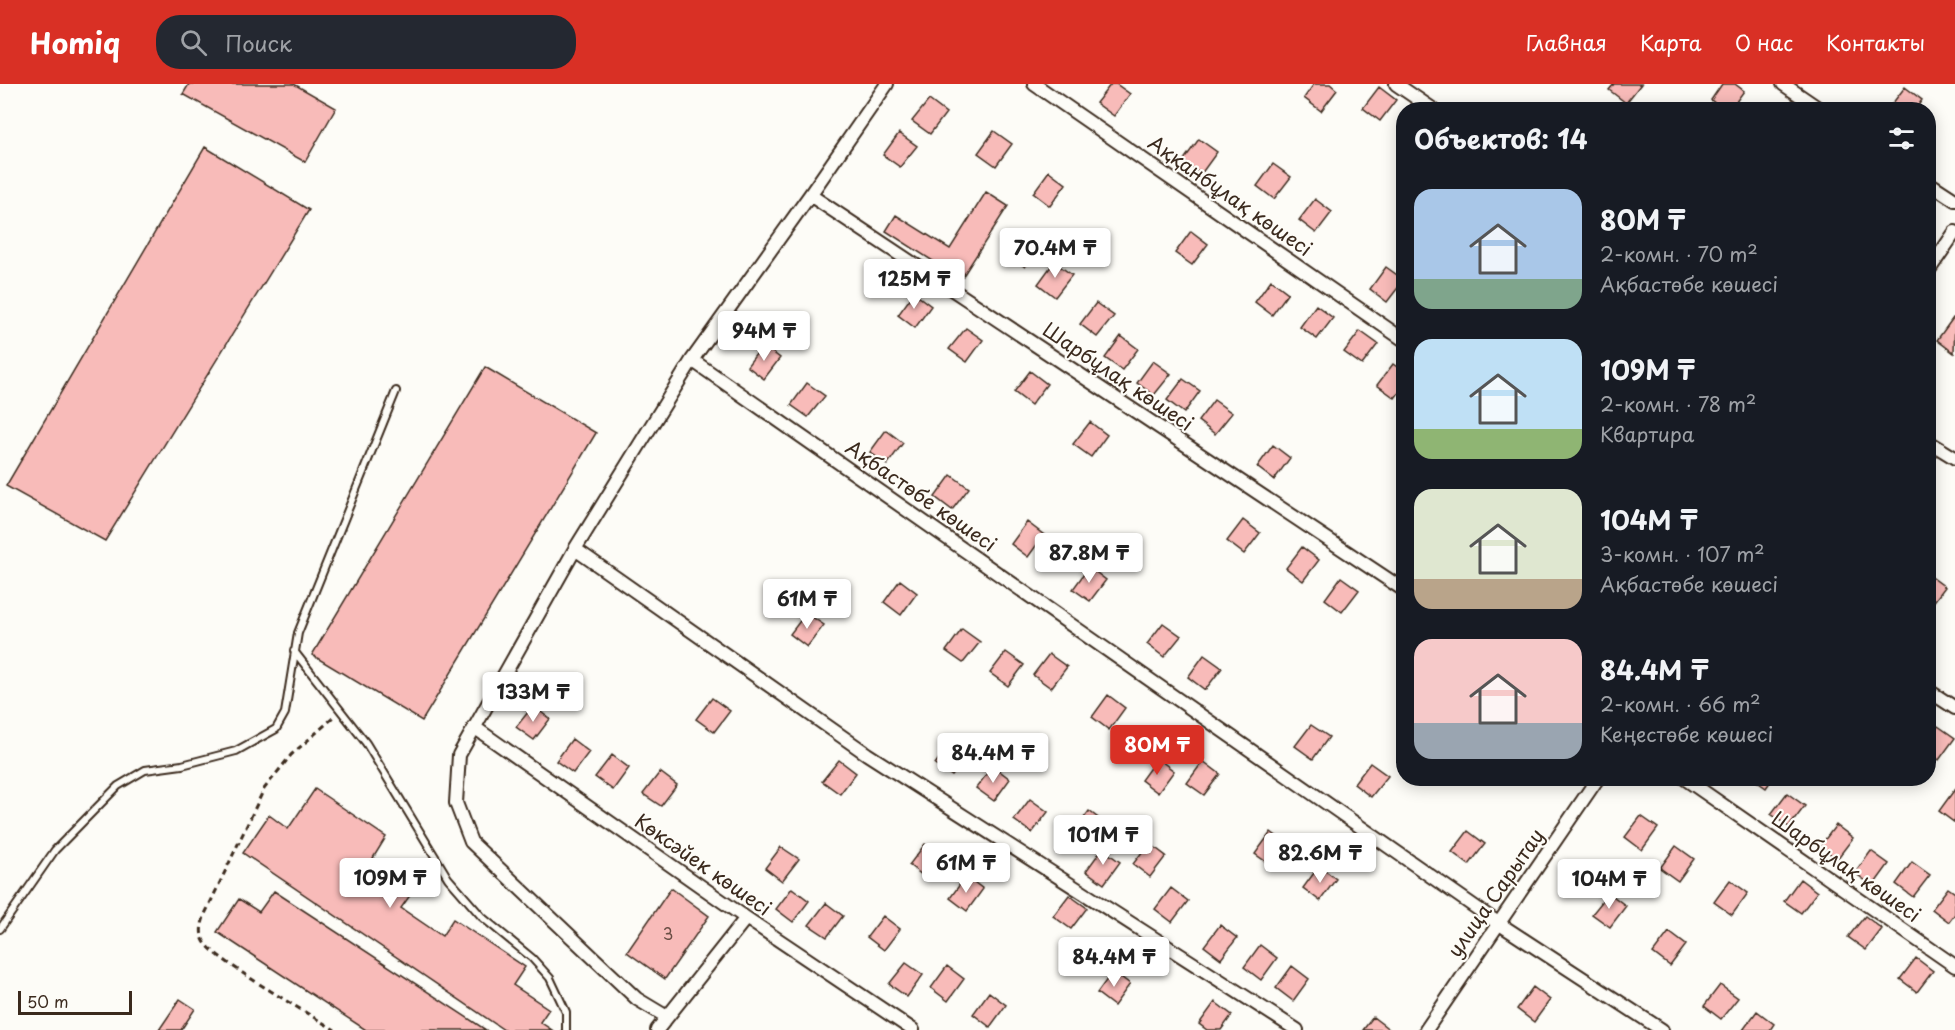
<!DOCTYPE html>
<html lang="ru">
<meta charset="utf-8">
<style>
body{margin:0;font-family:"Playpen Sans",sans-serif;background:#242831;color:#f1f3f6;height:100vh;display:flex;flex-direction:column;font-size:22px;white-space:nowrap}
*{box-sizing:border-box;margin:0}
p{font-size:20px;color:#9ea1a6}
.icon{flex:none;width:33px;height:33px;fill:none;stroke:currentColor;stroke-width:2;stroke-linecap:round;stroke-linejoin:round}
.map{position:relative;flex:1;overflow:hidden}
.panel{position:absolute;left:1396px;top:18px;width:540px;height:684px;display:flex;flex-direction:column;background:#171b24;border-radius:24px;box-shadow:0 3px 15px #0003}
.panel>*{flex:none}
.scale{position:absolute;left:18px;bottom:15px;width:114px;box-sizing:border-box;padding-left:6px;border:3px solid #3b2a1e;border-top:0;font-size:16px;line-height:21px;white-space:nowrap;color:#3b2a1e;-webkit-text-stroke:4px #fdfcf7;paint-order:stroke}
.price{position:absolute;translate:-50% -51px;padding:0 14px;border-radius:6px;background:#fff;color:#222;font-size:20px;line-height:39px;filter:drop-shadow(0 2px 3px #0008)}
.price::after{content:'';position:absolute;left:50%;top:36px;width:18px;height:14px;margin-left:-9px;background:inherit;clip-path:polygon(0 0,100% 0,50% 100%)}
.price.active{background:#d93025;color:#fff}
ul{padding:0;list-style:none}
li{display:flex;align-items:center;gap:18px;height:150px;padding:0 18px}
li span{display:grid;place-items:center;flex:none;width:168px;height:120px;border-radius:18px;color:#555}
li>.icon{margin-inline-start:auto}
span .icon{width:72px;height:72px;fill:#fffc;stroke-width:1}
li b{font-size:26px}
h2{display:flex;justify-content:space-between;align-items:center;height:72px;padding:0 18px;font-size:26px}
header{display:flex;align-items:center;gap:36px;box-sizing:border-box;height:84px;padding:0 30px;background:#d93025;color:#fff}
header strong{font-size:28px}
nav{display:flex;gap:33px;margin-inline-start:auto;font-size:21px}
.search{width:420px;height:54px;background:#242831;display:flex;align-items:center;gap:15px;box-sizing:border-box;padding:0 21px;border-radius:24px;color:#9ea1a6;font-size:22px}
.map>svg:first-child{display:block}
.building{fill:#f8bbb9;stroke:#3b2a1e;stroke-width:1.5}
.lines{fill:none;stroke-linecap:round;stroke-linejoin:round}
.lane-casing{stroke:#3b2a1e;stroke-width:10}
.street-casing{stroke:#3b2a1e;stroke-width:16}
.path{stroke:#3b2a1e;stroke-width:3;stroke-dasharray:6 4.5;stroke-linecap:butt}
.lane{stroke:#fdfcf7;stroke-width:6}
.street{stroke:#fdfcf7;stroke-width:12}
.labels{text-anchor:middle;stroke-width:4.5;stroke-linejoin:round;paint-order:stroke}
.number-label{font-size:16px;fill:#6a4e45}
.street-label{font-size:20px;fill:#3b2a1e;stroke:#fdfcf7}
</style>
<header>
<strong>Homiq</strong>
<div class="search"><svg class="icon" aria-label="search" viewBox="0 0 24 24"><circle cx="10" cy="10" r="6"/><path d="M15 15l6 6"/></svg>Поиск</div>
<nav><a>Главная</a><a>Карта</a><a>О нас</a><a>Контакты</a></nav>
</header>
<div class="map">
<svg width="1955" height="946" viewBox="0 0 1955 946">
<rect width="100%" height="100%" fill="#fdfcf7"/>
<filter id="ink" filterUnits="userSpaceOnUse"><feTurbulence type="fractalNoise" baseFrequency=".0167" numOctaves="2"/><feDisplacementMap in="SourceGraphic" scale="12" xChannelSelector="R" yChannelSelector="G"/><feConvolveMatrix kernelMatrix="1 2 1 2 8 2 1 2 1" color-interpolation-filters="sRGB"/></filter>
<g filter="url(#ink)">
<path class="building" d="M189 0H294L336 24 305 78 183 10Z
M1111 0H1116L1130 10 1114 32 1096 19Z
M1314 0H1330L1337 6 1321 27 1304 14Z
M1614 0H1641L1626 19 1609 6Z
M1722 0H1735L1744 7 1730 26H1724L1711 16Z
M1379 3 1396 16 1380 37 1363 24Z
M1905 3 1922 16 1915 26H1891L1889 24Z
M929 16 946 29 930 50 912 37Z
M994 47 1012 60 996 82 978 69Z
M899 49 917 62 900 83 883 71Z
M1199 55 1217 68 1201 90 1183 77Z
M205 63 309 126 105 457 6 402Z
M1273 80 1291 93 1274 115 1257 102Z
M1049 87 1066 100 1050 122 1033 109Z
M986 108 1008 122 961 195 886 147 896 131 950 165Z
M1315 115 1332 128 1316 149 1299 136Z
M1191 147 1208 160 1192 181 1175 169Z
M1024 149 1042 161 1025 183 1008 170Z
M1054 178 1072 191 1055 213 1038 200Z
M1386 183 1404 196 1387 218 1370 205Z
M1271 196 1288 209 1272 231 1255 218Z
M914 209 931 222 915 244 898 231Z
M1096 219 1114 232 1097 253 1080 240Z
M1316 221 1333 234 1317 255 1300 243Z
M1953 234 1955 235 1954 269 1937 256Z
M966 244 983 256 967 278 949 265Z
M1360 247 1378 260 1362 281 1344 268Z
M1121 252 1138 265 1122 286 1105 274Z
M763 261 780 274 764 295 747 282Z
M1153 277 1171 290 1154 311 1137 299Z
M1393 280 1404 288V302L1395 314 1377 301Z
M485 283 596 349 422 637 312 571Z
M1030 287 1047 300 1031 321 1014 308Z
M1183 295 1200 307 1184 329 1167 316Z
M807 299 825 312 808 333 791 321Z
M1214 316 1232 329 1215 350 1198 337Z
M1090 338 1107 351 1091 373 1073 360Z
M886 346 903 359 887 381 870 368Z
M1273 361 1290 374 1274 396 1257 383Z
M951 391 969 404 952 426 935 413Z
M1243 436 1260 449 1244 470 1227 457Z
M1027 438 1044 451 1028 473 1011 460Z
M1302 463 1319 476 1303 497 1286 484Z
M1089 483 1106 496 1090 517 1073 505Z
M1929 491 1945 503 1929 524Z
M1341 493 1359 506 1342 528 1325 515Z
M900 496 917 509 901 531 884 518Z
M806 529 824 541 807 563 790 550Z
M1163 539 1181 552 1164 573 1147 560Z
M962 545 980 558 963 579 946 567Z
M1006 568 1024 581 1008 602 990 589Z
M1049 570 1067 583 1051 604 1033 591Z
M1204 571 1222 584 1205 606 1188 593Z
M1108 611 1125 624 1109 646 1092 633Z
M712 614 730 627 714 648 696 635Z
M533 622 550 635 534 656 516 643Z
M1311 641 1329 653 1313 675 1295 662Z
M1938 642 1955 654 1939 676 1929 668V654Z
M572 655 589 668 573 689 556 677Z
M951 658 968 671 952 692 935 680Z
M612 671 629 684 613 706 595 693Z
M1157 674 1174 687 1158 709 1141 696Z
M839 676 856 689 840 710 822 697Z
M1203 677 1220 690 1204 711 1187 699Z
M1370 679 1388 692 1371 713 1354 700Z
M993 682 1010 695 994 717 976 704Z
M660 688 677 701 661 722 643 710Z
M1752 694H1773L1766 704Z
M315 705 386 753 373 774 416 803 401 824 442 852 453 835 525 883 513 901 549 925 540 938 552 946H504L243 769 269 731 288 745Z
M1955 705V739L1939 727Z
M1787 709 1805 722 1789 743 1771 730Z
M1030 715 1048 728 1032 749 1014 736Z
M1089 727 1106 740 1090 761 1073 749Z
M1641 732 1658 744 1642 766 1625 753Z
M1836 741 1853 754 1837 775 1820 762Z
M1468 747 1485 760 1469 781 1452 768Z
M1271 748 1288 761 1272 782 1255 770Z
M1149 759 1166 772 1150 793 1133 780Z
M925 760 942 773 926 794 909 781Z
M1676 762 1694 775 1678 797 1660 784Z
M781 763 799 775 782 797 765 784Z
M1102 765 1120 778 1104 800 1086 787Z
M1871 767 1889 780 1873 802 1855 789Z
M1912 778 1930 791 1913 813 1896 800Z
M1319 782 1336 795 1320 817 1303 804Z
M966 792 983 805 967 827 950 814Z
M1800 795 1817 808 1801 829 1784 817Z
M1730 796 1748 809 1732 831 1714 818Z
M671 804 709 832 665 895 627 868Z
M792 804 809 817 793 838 776 825Z
M1171 804 1188 817 1172 838 1155 825Z
M1948 804 1955 809V830L1949 838 1932 825Z
M274 807 486 946H366L217 848 239 815 259 828Z
M1609 809 1626 822 1610 843 1592 830Z
M1069 811 1087 824 1071 845 1053 832Z
M826 819 843 832 827 853 809 841Z
M883 832 900 845 884 866 867 853Z
M1865 832 1882 845 1866 866 1848 853Z
M1220 841 1237 854 1221 875 1204 862Z
M1669 848 1686 861 1670 882 1653 869Z
M1260 861 1277 874 1261 896 1244 883Z
M1916 874 1933 887 1917 908 1900 895Z
M906 879 923 891 907 913 889 900Z
M947 882 964 895 948 917 931 904Z
M1292 882 1309 895 1293 917 1276 904Z
M1113 887 1130 900 1114 922 1097 909Z
M1720 901 1738 914 1721 935 1704 922Z
M1533 903 1550 916 1534 938 1517 925Z
M989 908 1006 921 990 943 973 930Z
M180 915 195 925 181 946H159Z
M1215 918 1232 931 1221 946H1207L1199 940Z
M1757 927 1774 940 1770 946H1743Z
M1373 933 1390 946H1363Z"/>
<g class="lines">
<g class="lane-casing">
<path id="lane" d="M294 567 366 659 448 794 482 833 532 874 550 894 566 928V946
M0 845 55 766 118 702 145 686 182 681 236 667 276 645 285 629 298 549 396 307"/>
</g>
<g class="street-casing">
<path id="street" d="M1034 0 1404 256
M1396 0 1434 26
M1783 0 1821 26
M1929 99 1955 116
M810 111 1404 506
M1929 186 1955 148
M692 276 1498 839 1662 946
M1929 358 1955 374
M575 465 867 670 1297 946
M1929 607 1955 624
M474 643 746 834 913 946
M1684 694 1955 882
M667 933 637 915 471 758 456 719 459 671 575 465 692 276 810 111 887 0
M657 946 746 834
M1426 946 1598 694"/>
</g>
<path class="path" d="M333 634 291 671 264 705 205 830C202 839 199 848 204 857 213 875 312 932 335 946"/>
<use href="#lane" class="lane"/>
<use href="#street" class="street"/>
</g>
</g>
<g class="labels">
<g class="number-label">
<text x="668" y="856">3</text>
</g>
<g class="street-label">
<text transform="translate(1230 112) rotate(35)" y="7">Аққанбұлақ көшесі</text>
<text transform="translate(1118 293) rotate(34)" y="7">Шарбұлақ көшесі</text>
<text transform="translate(921 412) rotate(35)" y="7">Ақбастөбе көшесі</text>
<text transform="translate(703 781) rotate(35)" y="7">Көксәйек көшесі</text>
<text transform="translate(1846 783) rotate(35)" y="7">Шарбұлақ көшесі</text>
<text transform="translate(1496 809) rotate(-55)" y="7">улица Сарытау</text>
</g>
</g>
</svg>
<div class="scale">50 m</div>
<b class="price" style="left:1055px;top:195px">70.4M ₸</b>
<b class="price" style="left:914px;top:226px">125M ₸</b>
<b class="price" style="left:764px;top:278px">94M ₸</b>
<b class="price" style="left:1089px;top:500px">87.8M ₸</b>
<b class="price" style="left:807px;top:546px">61M ₸</b>
<b class="price" style="left:533px;top:639px">133M ₸</b>
<b class="price active" style="left:1157px;top:692px">80M ₸</b>
<b class="price" style="left:993px;top:700px">84.4M ₸</b>
<b class="price" style="left:1103px;top:782px">101M ₸</b>
<b class="price" style="left:1320px;top:800px">82.6M ₸</b>
<b class="price" style="left:966px;top:810px">61M ₸</b>
<b class="price" style="left:390px;top:825px">109M ₸</b>
<b class="price" style="left:1609px;top:826px">104M ₸</b>
<b class="price" style="left:1114px;top:904px">84.4M ₸</b>
<section class="panel">
<h2>Объектов: 14<svg class="icon" aria-label="filters" viewBox="0 0 24 24"><path d="M4 7h16M4 17h16"/><circle cx="9" cy="7" r="2"/><circle cx="15" cy="17" r="2"/></svg></h2>
<ul>
<li><span style="background:linear-gradient(#a9c7e8 75%,#7fa58c 0)"><svg class="icon" aria-label="home" viewBox="0 0 24 24"><path d="M3 11l9-7 9 7M6 9v11h12V9"/></svg></span><div><b>80M ₸</b><p>2-комн. · 70 m²</p><p>Ақбастөбе көшесі</p></div></li>
<li><span style="background:linear-gradient(#bfe0f5 75%,#8fb573 0)"><svg class="icon" aria-label="home" viewBox="0 0 24 24"><path d="M3 11l9-7 9 7M6 9v11h12V9"/></svg></span><div><b>109M ₸</b><p>2-комн. · 78 m²</p><p>Квартира</p></div></li>
<li><span style="background:linear-gradient(#dfe7d0 75%,#b9a48a 0)"><svg class="icon" aria-label="home" viewBox="0 0 24 24"><path d="M3 11l9-7 9 7M6 9v11h12V9"/></svg></span><div><b>104M ₸</b><p>3-комн. · 107 m²</p><p>Ақбастөбе көшесі</p></div></li>
<li><span style="background:linear-gradient(#f6c9c9 70%,#9aa5b1 0)"><svg class="icon" aria-label="home" viewBox="0 0 24 24"><path d="M3 11l9-7 9 7M6 9v11h12V9"/></svg></span><div><b>84.4M ₸</b><p>2-комн. · 66 m²</p><p>Кеңестөбе көшесі</p></div></li>
</ul>
</section>
</div>
